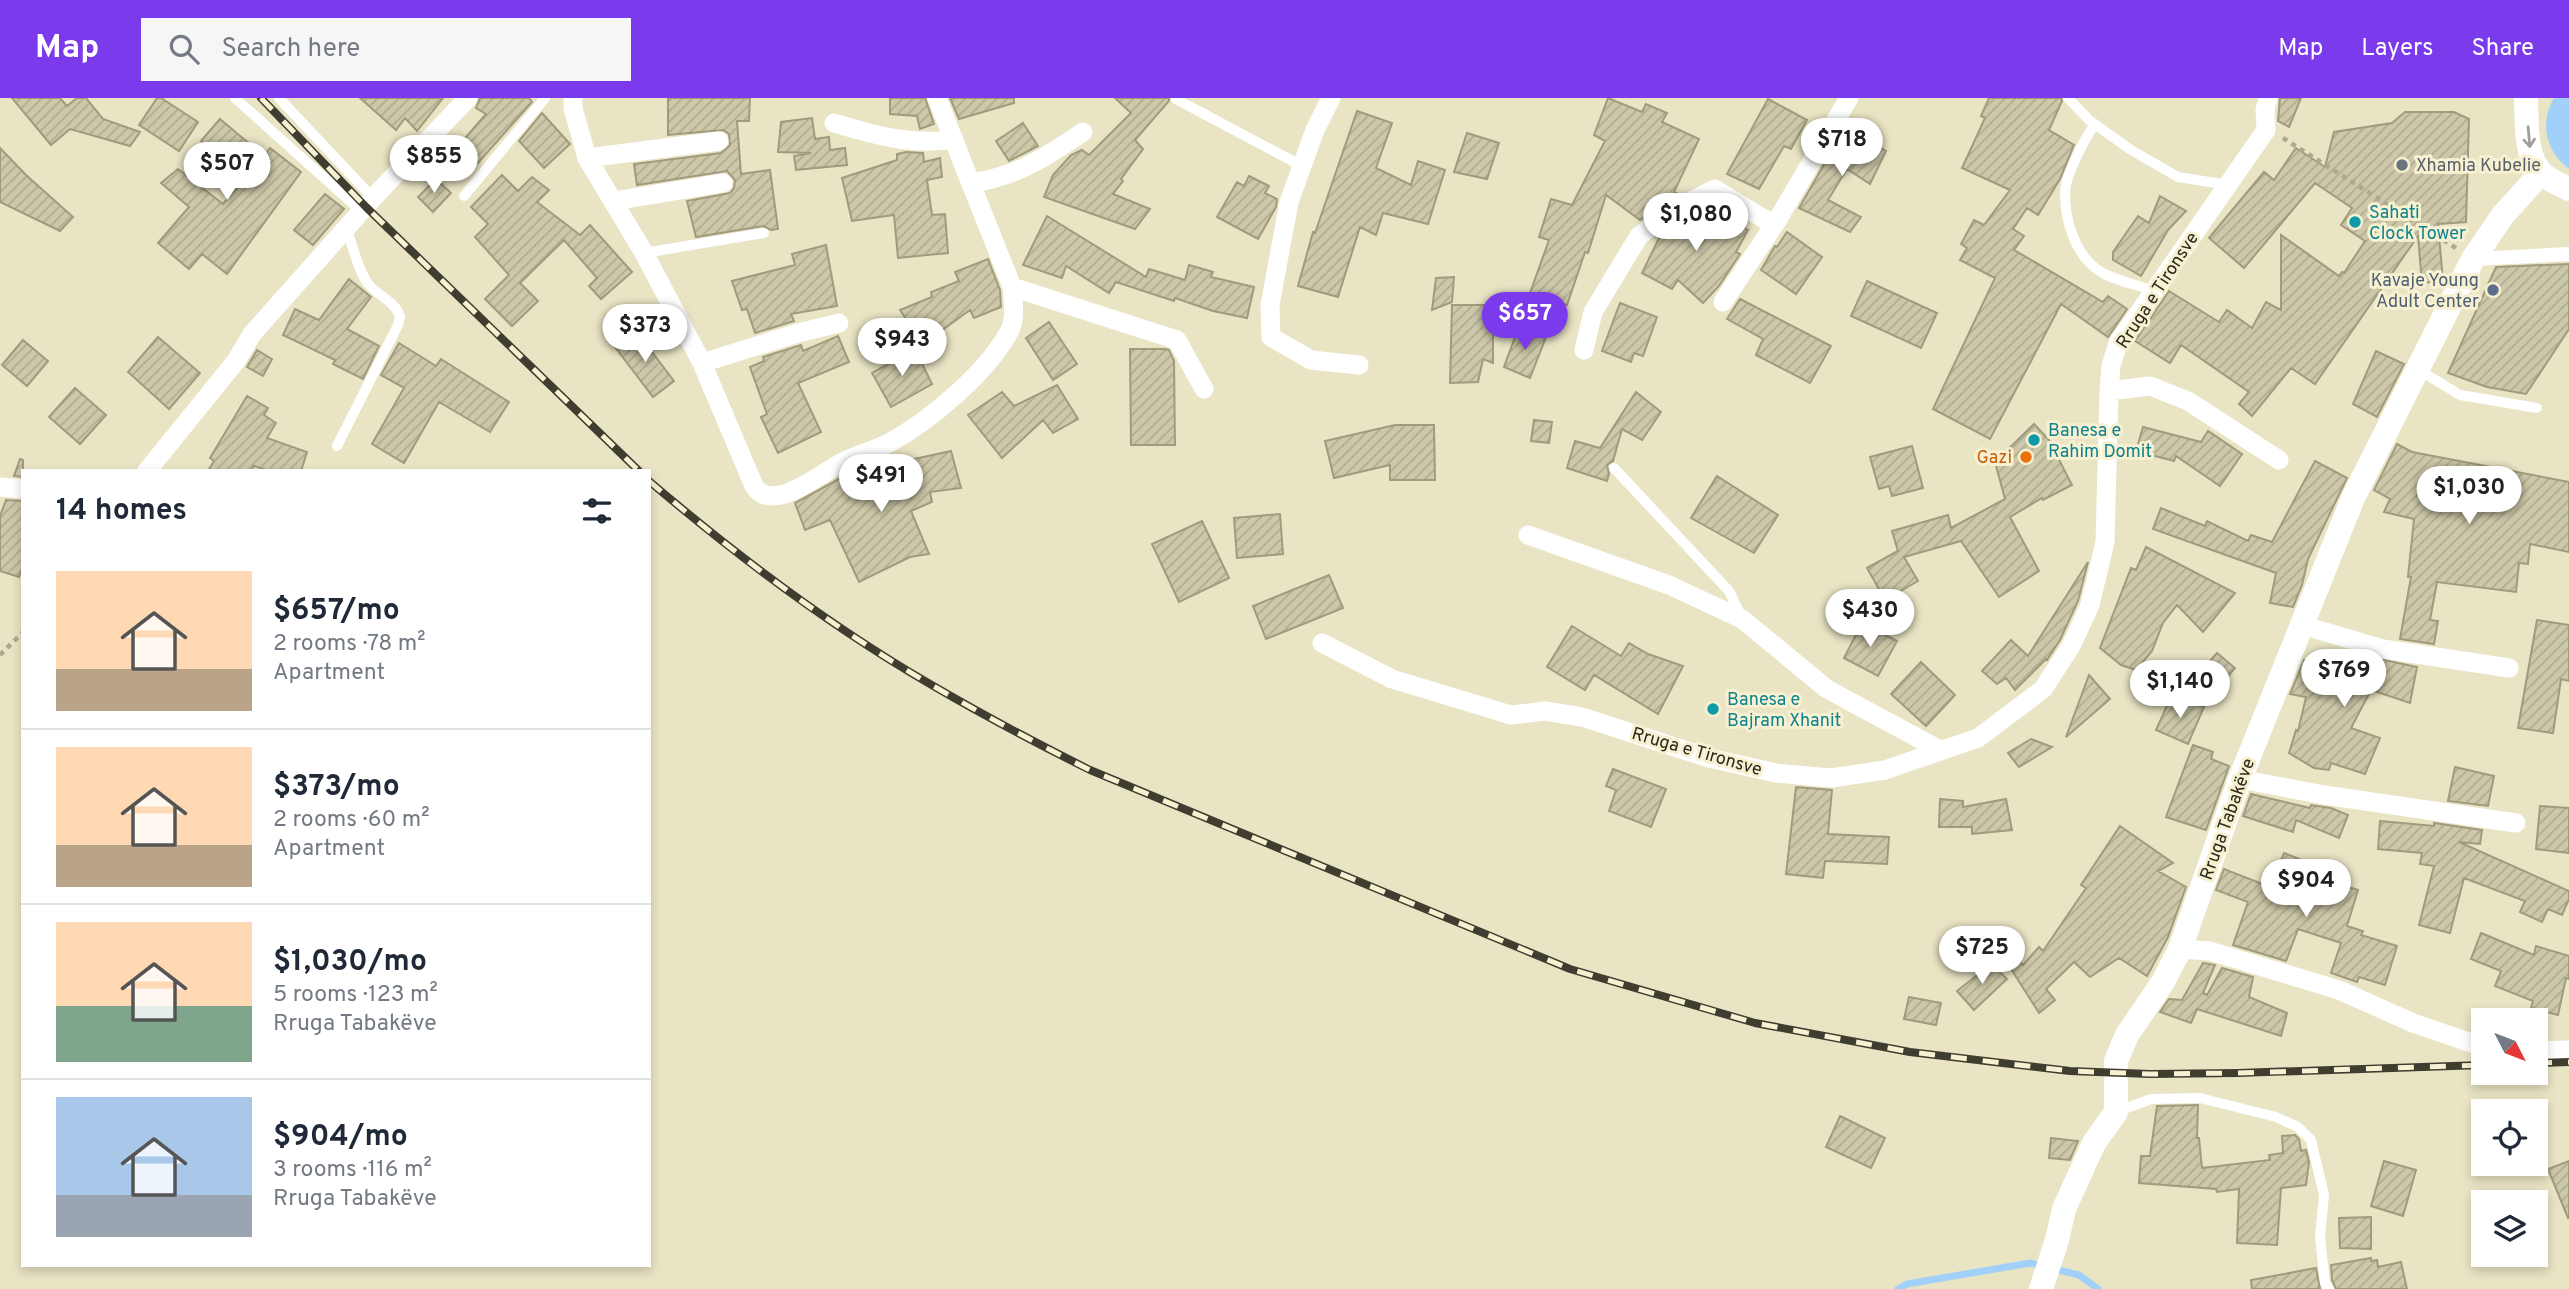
<!DOCTYPE html>
<meta charset="utf-8">
<style>
body{margin:0;font-family:Overpass,sans-serif;background:#f6f6f7;color:#1f2937;height:100vh;display:flex;flex-direction:column;font-size:26px;white-space:nowrap}
*{box-sizing:border-box;margin:0}
p{font-size:23px;color:#747a83}
.icon{flex:none;width:38px;height:38px;fill:none;stroke:currentColor;stroke-width:2;stroke-linecap:round;stroke-linejoin:round}
.map{position:relative;flex:1;overflow:hidden}
.side{position:absolute;left:21px;top:371px;width:630px;height:798px;display:flex;flex-direction:column;background:#fff;border-radius:0px;box-shadow:0 4px 10px #0003}
.side>*{flex:none}
.needle{width:46px;rotate:132deg}
.fabs{position:absolute;left:2471px;top:910px;display:grid;gap:14px}
.fabs a{display:grid;place-items:center;width:77px;height:77px;border-radius:0px;background:#fff;box-shadow:0 4px 10px #0003;font-size:35px}
.price{position:absolute;translate:-50% -60px;padding:0 16px;border-radius:24px;background:#fff;color:#222;font-size:23px;line-height:46px;filter:drop-shadow(0 2px 4px #0008)}
.price::after{content:'';position:absolute;left:50%;top:42px;width:21px;height:16px;margin-left:-10px;background:inherit;clip-path:polygon(0 0,100% 0,50% 100%)}
.price.active{background:#7c3aed;color:#fff}
ul{padding:0;list-style:none}
li{display:flex;align-items:center;gap:21px;height:175px;padding:0 35px}
li+li{border-top:2px solid #e0e1e3}
li span{display:grid;place-items:center;flex:none;width:196px;height:140px;border-radius:0px;color:#555}
li>.icon{margin-inline-start:auto}
span .icon{width:84px;height:84px;fill:#fffc;stroke-width:1}
li b{font-size:30px}
h2{display:flex;justify-content:space-between;align-items:center;height:84px;padding:0 35px;font-size:30px}
header{display:flex;align-items:center;gap:42px;box-sizing:border-box;height:98px;padding:0 35px;background:#7c3aed;color:#fff}
header strong{font-size:33px}
nav{display:flex;gap:38px;margin-inline-start:auto;font-size:24px}
.search{width:490px;height:63px;background:#f6f6f7;display:flex;align-items:center;gap:18px;box-sizing:border-box;padding:0 24px;border-radius:0px;color:#747a83;font-size:26px}
.map>svg:first-child{display:block}
.water{fill:#a1d1f8}
.lines{fill:none;stroke-linecap:round;stroke-linejoin:round}
.stream{stroke:#a1d1f8;stroke-width:7}
.building{fill:url(#building-hatch);stroke:#a09b7d;stroke-width:2}
.path{stroke:#ada990;stroke-width:4.5;stroke-dasharray:5 5;stroke-linecap:butt}
.service{stroke:#fff;stroke-width:10}
.pedestrian{stroke:#fff;stroke-width:14}
.minor{stroke:#fff;stroke-width:19}
.tertiary{stroke:#fff;stroke-width:24}
.rail-casing{stroke:#3f3d2f;stroke-width:8}
.rail{stroke:#f7f1d1;stroke-width:5;stroke-dasharray:16;stroke-linecap:butt}
.oneway{stroke:#a09f9a}
.worship-dot{fill:#6b7280;stroke:#f7f1d1;stroke-width:2.5}
.culture-dot{fill:#0f9aa8;stroke:#f7f1d1;stroke-width:2.5}
.service-dot{fill:#5c6f8a;stroke:#f7f1d1;stroke-width:2.5}
.food-dot{fill:#e8710a;stroke:#f7f1d1;stroke-width:2.5}
.labels{text-anchor:middle;stroke-width:6;stroke-linejoin:round;paint-order:stroke}
.worship-label{font-size:18px;fill:#5b616d;stroke:#f7f1d1;text-anchor:start}
.culture-label{font-size:18px;fill:#0d838f;stroke:#f7f1d1;text-anchor:start}
.service-label{font-size:18px;fill:#4e5e75;stroke:#f7f1d1;text-anchor:end}
.street-label{font-size:18px;fill:#2c2a1e;stroke:#f7f1d1}
.food-label{font-size:18px;fill:#c56008;stroke:#f7f1d1;text-anchor:end}
</style>
<header>
<strong>Map</strong>
<div class="search"><svg class="icon" aria-label="search" viewBox="0 0 24 24"><circle cx="10" cy="10" r="6"/><path d="M15 15l6 6"/></svg>Search here</div>
<nav><a>Map</a><a>Layers</a><a>Share</a></nav>
</header>
<div class="map">
<svg width="2569" height="1191" viewBox="0 0 2569 1191">
<defs>
<pattern id="building-hatch" width="6" height="6" patternUnits="userSpaceOnUse" patternTransform="scale(1.75)"><rect width="6" height="6" fill="#cdc8a9"/><path d="M-1 1l2-2M0 6l6-6M5 7l2-2" fill="none" stroke="#b0ac91"/></pattern>
</defs>
<rect width="100%" height="100%" fill="#e9e4c4"/>
<path class="water" d="M2554 0H2569V71C2546 54 2539 25 2554 0Z"/>
<g class="lines">
<path class="stream" d="M1898 1191 1907 1186 2030 1165 2079 1177 2098 1191"/>
</g>
<path class="building" d="M12 0H60L67 8 77 0H86L103 21 140 34 130 48 70 31 51 47Z
M157 0H161L198 24 179 53 139 27Z
M360 0H443L417 33 405 20 396 32Z
M480 0H529L532 4 478 65 460 46 486 16 476 10Z
M668 0H750L749 23H737L741 76 770 72 778 131 771 132 763 128 696 139 687 103 730 95 734 90 735 82 727 73 637 87 634 66 721 55 730 47 729 36 723 32 668 37Z
M890 0H925L934 26 920 31 917 18 890 16Z
M950 0H1014V5L959 21Z
M1115 0H1169V3L1135 42 1143 51 1121 81 1123 83 1113 96 1150 111 1135 131 1044 99 1053 77 1071 57 1082 52 1089 57 1131 15Z
M1608 0 1642 14 1646 6 1667 15 1662 24 1699 41 1674 94 1678 96 1640 122 1606 97 1588 155 1585 154 1567 207 1530 195 1549 142 1539 139 1551 101 1572 107 1605 43 1594 37Z
M1989 0H2061L2062 3 2049 32 2074 47 2060 81 2038 117 2027 110 2013 131 2024 138 2014 152 2103 204 2108 198 2127 211 2108 239 2061 206 1990 341 1933 311 1995 180 1960 162 1967 150 1961 146 1974 122 1984 127 2010 92 1962 70 1985 20 1981 18Z
M2280 0H2301L2289 29 2278 23Z
M1768 1 1807 22 1791 51 1784 48 1759 91 1727 76Z
M1357 13 1392 25 1376 70 1411 87 1418 63 1445 72 1428 126 1383 115 1376 137 1360 129 1338 199 1298 188 1313 134 1315 135Z
M2405 14H2454L2469 21 2466 124 2438 126 2443 183 2422 185 2418 138 2315 286 2291 270 2252 318 2239 306 2249 294 2181 247 2170 265 2135 243 2169 193 2219 224 2227 212 2252 230 2266 204 2281 212V137L2339 178 2342 174 2344 175 2365 143 2341 127 2352 110 2315 85 2244 170 2209 140 2264 74 2274 82 2296 50 2325 69 2334 34 2392 25Z
M542 15 570 46 544 70 519 43Z
M812 20 815 41 829 39 830 52 845 50 847 67 796 72 794 58 811 55 778 54 781 24Z
M220 21 264 58 270 50 301 74 227 176 202 156 189 171 158 145 189 109 161 85 178 71 223 106 245 81 201 43Z
M1023 25 1038 48 1009 63 996 43Z
M1845 30 1886 53 1870 86 1847 71 1828 102 1861 119 1850 134 1799 110Z
M1467 35 1499 45 1487 81 1454 74Z
M0 50 26 77 73 119 60 133 0 104Z
M906 54 923 55 924 64 940 60 942 79 927 82 932 117 945 116 948 155 898 160 894 117 852 123 842 80 897 62V56Z
M502 77 518 93 532 79 549 92 537 104 580 137 590 127 632 174 601 201 589 188 597 180 564 142 520 185 538 203 512 228 485 201 509 177 475 139 488 126 471 109Z
M1249 78 1269 88 1265 95 1277 101 1276 109 1258 141 1217 119 1237 84 1244 88Z
M436 81 451 95 433 114 418 99Z
M325 96 344 111 313 147 294 132Z
M2160 98 2186 113 2168 132 2141 178 2113 162V154L2138 118 2149 125Z
M1706 109 1748 132 1736 154 1740 156 1719 188 1703 205 1678 182 1672 191 1642 175 1661 136 1680 122Z
M1047 118 1146 179 1149 171 1185 182 1189 167 1213 174 1211 179 1254 189 1247 220 1213 213 1175 200 1174 203 1116 184 1109 195 1066 168 1062 180 1023 167Z
M1787 134 1822 159 1796 196 1761 172 1775 148 1777 149Z
M826 147 837 208 791 216 794 223 755 235 747 211 742 212 732 183 795 167 792 156Z
M988 161 1000 192 1001 209 974 220 970 212 923 246 900 212 932 199 931 194 959 183 955 174Z
M2569 166V231L2526 296 2487 289 2448 275 2496 169Z
M1454 179 1452 204 1432 212 1436 180Z
M349 181 371 199 347 231 379 248 363 281 333 266 335 262 283 237 295 211 319 222Z
M1867 183 1937 215 1921 250 1851 218Z
M1740 201 1831 248 1810 285 1756 257 1763 241 1727 221Z
M1620 205 1657 219 1643 258 1634 255 1631 264 1602 253Z
M1452 207H1493V265L1483 261 1478 284 1450 285Z
M1049 224 1077 266 1053 282 1026 240Z
M1519 228 1546 239 1530 280 1504 269Z
M636 233 674 283 653 299 615 249Z
M838 238 849 264 798 285 821 334 778 355 761 319 767 316 750 269 764 263 763 259 801 247 803 253Z
M158 239 200 275 169 311 128 274Z
M23 242 48 263 27 288 2 267Z
M399 245 436 268 441 261 509 304 490 334 439 304 404 365 372 346 404 290 381 277Z
M915 251 932 286 891 309 872 275Z
M1130 251H1165L1169 252 1174 263 1175 347H1131Z
M257 252 272 261 263 278 247 269Z
M2376 253 2404 266 2377 319 2353 306Z
M1057 287 1078 321 1053 335 1043 322 1002 360 968 317 1002 294 1014 308Z
M75 290 106 317 80 346 49 319Z
M1636 294 1661 314 1642 342 1622 331 1613 363 1607 367 1609 376 1607 383 1567 370 1575 343 1600 350Z
M247 298 268 310 264 317 276 325 267 340 307 354 301 373H269L254 368 251 373H208L214 363 210 360Z
M1534 322 1552 324 1549 345 1531 343Z
M2034 326 2049 342 2072 387 2043 402 2042 400 2010 419 2039 473 1999 499 1961 443 1904 459 1918 483 1885 502 1867 470 1898 453 1892 433 1948 417 1951 430 2005 401 1995 364Z
M1395 327H1434L1435 382H1390V367L1334 380 1325 343Z
M2143 329 2201 344 2208 333 2242 356 2220 388 2176 358 2174 363 2136 353Z
M2397 346 2412 354 2569 384V454L2530 446 2528 466 2519 465 2516 494 2437 484 2430 522 2438 523 2434 546 2400 541 2411 479H2408L2414 421 2384 414 2390 401 2374 392Z
M1912 348 1923 390 1892 398 1889 388 1879 391 1870 359Z
M951 353 961 390 930 394 932 404 911 413 929 456 910 459 859 484 830 422 805 432 795 405 837 382 848 377 858 402 903 383 896 365Z
M20 361 23 362V379L14 378Z
M2315 363 2347 380 2308 461 2302 487 2293 509 2270 505 2276 475 2153 431 2161 410 2205 428 2207 423 2248 443 2251 437 2272 444Z
M1717 378 1778 417 1754 455 1691 420Z
M6 402 23 403V468L19 479 0 473V418Z
M1280 416 1283 456 1237 460 1234 420Z
M1202 423 1229 480 1179 504 1152 446Z
M2146 449 2235 495 2203 534 2177 507 2163 525 2152 553 2136 572 2121 567 2100 550 2131 470 2136 472Z
M2088 464 2078 503 2060 542 2047 562 2046 561 2015 592 2006 580 1997 586 1982 573 2011 542 2028 558Z
M1329 477 1343 510 1266 541 1253 508Z
M2537 522 2569 527V583L2561 581 2553 635 2518 630Z
M1862 525 1897 543 1878 578 1844 560Z
M1572 528 1621 558 1629 545 1648 556 1683 568 1658 616 1594 577 1585 592 1547 569Z
M2217 555 2235 570 2223 584 2196 579Z
M2361 557 2417 569 2410 605 2371 592 2351 630 2380 640 2365 676 2331 665 2329 672 2314 670 2289 655 2296 632 2298 633 2306 599 2290 596 2304 562 2326 571 2331 560 2359 569Z
M1921 564 1955 597 1926 628 1891 596Z
M2089 577 2110 601 2066 639Z
M2170 601 2204 609 2188 646 2156 632Z
M2031 641 2052 649 2019 669 2008 655Z
M2193 647 2213 654 2211 661 2229 668 2206 732 2166 719Z
M2455 669 2494 678 2488 708 2448 703Z
M1613 671 1666 691 1651 729 1609 713 1616 692 1606 688Z
M1796 689 1832 692 1828 736 1889 739 1887 766 1825 763 1823 780 1786 776Z
M2251 696 2310 710 2311 707 2331 710 2348 717 2339 740 2296 722 2293 734 2243 718Z
M1940 701 1963 703V709L2006 701 2012 732 1972 736V729H1939Z
M2540 708 2569 710V755L2536 751Z
M2380 723 2434 728V725L2482 732 2480 746 2459 744 2569 793V801L2562 817 2548 811 2542 824 2520 814 2525 803 2464 780 2450 835 2419 827 2434 768 2420 766 2422 755 2378 751Z
M2120 728 2173 765 2158 773 2186 789 2168 839 2147 878 2119 860 2090 879 2074 864 2046 891 2055 902 2039 915 2006 863 2013 857 2023 867 2039 849 2043 853 2086 790 2081 787Z
M2284 755 2325 771 2321 781 2358 792 2347 828 2363 833 2361 837 2397 848 2385 887 2359 879 2357 884 2331 875 2341 845 2298 831 2286 863 2233 847 2248 804 2216 792 2224 771 2270 789Z
M2481 835 2534 857 2536 848 2569 858V881L2566 880 2558 917 2531 910 2533 903 2495 888 2501 873 2471 861Z
M2203 865 2215 867 2203 895 2207 897 2222 870 2253 879 2249 899 2287 915 2281 938 2197 911 2191 925 2160 914 2169 901 2182 902Z
M1991 866 2007 881 1974 912 1957 893Z
M1909 899 1941 905 1936 927 1904 921Z
M2198 1007 2197 1040H2199L2202 1070 2270 1062 2269 1057 2283 1055 2282 1038 2295 1037 2299 1041 2301 1053 2306 1052 2309 1064 2306 1087 2281 1090 2277 1147 2237 1145 2239 1091 2217 1094 2216 1091 2139 1085 2141 1058H2150L2157 1008Z
M1840 1018 1885 1040 1871 1070 1826 1049Z
M2051 1040 2078 1043 2070 1062 2049 1060Z
M2384 1063 2416 1072 2403 1118 2371 1108Z
M2569 1063V1120H2568L2548 1071Z
M2371 1119V1151L2340 1150 2339 1120Z
M2371 1160V1163L2377 1162 2378 1169 2401 1164 2407 1191H2336L2332 1182 2331 1167Z
M2316 1170 2320 1191H2252L2251 1182Z"/>
<g class="lines">
<path class="path" d="M2283 40 2456 150
M0 557 23 534"/>
<path class="service" d="M235 0 361 113
M279 0 373 100
M2068 0 2089 22 2131 52 2178 79 2228 87
M1176 1 1302 68
M2095 26C2085 40 2065 78 2065 95 2065 123 2075 156 2098 172 2111 182 2139 187 2154 193
M464 98 545 0
M644 155 764 135
M2419 272 2460 297 2537 310
M337 348 398 227 400 219C396 204 379 198 369 187 358 174 353 147 346 130
M1614 370 1729 493 1741 518
M2116 1014 2151 1001 2200 1000 2276 1019 2298 1029 2311 1042 2324 1097 2320 1139 2325 1185 2329 1191"/>
<path class="pedestrian" d="M2473 161 2569 156"/>
<path class="minor" d="M573 0V10L587 60 644 155 702 265 754 388C772 416 819 377 839 366 855 357 873 353 889 345 931 322 988 274 1010 232 1016 219 1013 203 1012 189L937 0
M1331 0 1315 32 1289 104 1270 207 1271 239 1311 262 1359 267
M834 25C874 37 912 48 954 41
M587 60 719 43
M972 85C1018 78 1044 60 1083 34
M614 103 723 85
M1012 189 1177 242 1204 291
M1723 204 1778 121
M1584 252 1593 214 1639 138 1673 112 1715 91 1769 124 1778 121 1849 0
M702 265 798 235 839 225
M2109 293 2150 288 2188 303 2279 362
M147 373 236 263 252 236 373 100 468 0
M0 389 23 391
M1528 437 1669 487 1742 521 1827 591 1940 652
M2302 527 2383 551 2509 570
M1322 545 1392 581 1511 617 1545 613 1582 619 1709 660 1776 675 1831 680 1885 672 1978 640 2043 591 2071 548 2090 507 2105 444 2109 293 2111 268 2118 245 2266 32 2265 12 2268 0
M2240 681 2324 697 2516 725
M2180 851 2210 853 2339 892 2413 925 2483 949
M2536 953 2569 952"/>
<path class="tertiary" d="M2526 0C2527 23 2524 61 2544 77 2551 83 2561 87 2569 91
M2041 1191 2057 1142 2064 1111 2094 1045 2116 1014V963L2127 937 2163 884 2180 851 2240 681 2353 400 2473 161 2503 117 2541 75"/>
<g class="rail-casing">
<path id="rail" d="M261 0 366 109 639 373
M649 383C737 458 830 528 930 586 983 617 1036 645 1090 672L1570 871 1755 925 1910 954 2070 973 2150 976 2238 975 2483 967
M2536 965 2569 964"/>
</g>
<use href="#rail" class="rail"/>
</g>
<defs><path id="oneway-shaft" d="M-6 0H5M1.5-3L5.5 0L1.5 3" fill="none" stroke-width="1.6" stroke-linecap="round" stroke-linejoin="round" transform="scale(1.75)"/></defs>
<use class="oneway" href="#oneway-shaft" transform="translate(2529 39) rotate(85)"/>
<circle class="worship-dot" cx="2402" cy="67" r="7"/>
<g class="culture-dot">
<circle cx="2355" cy="124" r="7"/>
<circle cx="2034" cy="342" r="7"/>
<circle cx="1713" cy="611" r="7"/>
</g>
<circle class="service-dot" cx="2493" cy="192" r="7"/>
<circle class="food-dot" cx="2026" cy="359" r="7"/>
<g class="labels">
<g class="worship-label">
<text x="2416" y="73">Xhamia Kubelie</text>
</g>
<g class="culture-label">
<text x="2369" y="120">Sahati<tspan x="2369" dy="21">Clock Tower</tspan></text>
<text x="2048" y="338">Banesa e<tspan x="2048" dy="21">Rahim Domit</tspan></text>
<text x="1727" y="607">Banesa e<tspan x="1727" dy="21">Bajram Xhanit</tspan></text>
</g>
<g class="service-label">
<text x="2479" y="188">Kavaje Young<tspan x="2479" dy="21">Adult Center</tspan></text>
</g>
<g class="street-label">
<text transform="translate(2157 192) rotate(-57)" y="6">Rruga e Tironsve</text>
<text transform="translate(1697 653) rotate(16)" y="6">Rruga e Tironsve</text>
<text transform="translate(2227 721) rotate(-70)" y="6">Rruga Tabakëve</text>
</g>
<g class="food-label">
<text x="2012" y="365">Gazi</text>
</g>
</g>
</svg>
<div class="fabs">
<a><svg class="needle" viewBox="-14 -14 28 28"><path d="M0-13l5 13h-10z" fill="#e53935"/><path d="M0 13l5-13h-10z" fill="#747a83"/></svg></a>
<a><svg class="icon" aria-label="locate" viewBox="0 0 24 24"><circle cx="12" cy="12" r="6"/><path d="M12 2v4M12 18v4M2 12h4M18 12h4"/></svg></a>
<a><svg class="icon" aria-label="layers" viewBox="0 0 24 24"><path d="M12 4l9 5-9 5-9-5zM3 14l9 5 9-5"/></svg></a>
</div>
<b class="price" style="left:1842px;top:80px">$718</b>
<b class="price" style="left:434px;top:97px">$855</b>
<b class="price" style="left:227px;top:104px">$507</b>
<b class="price" style="left:1696px;top:155px">$1,080</b>
<b class="price active" style="left:1525px;top:254px">$657</b>
<b class="price" style="left:645px;top:266px">$373</b>
<b class="price" style="left:902px;top:280px">$943</b>
<b class="price" style="left:881px;top:416px">$491</b>
<b class="price" style="left:2469px;top:428px">$1,030</b>
<b class="price" style="left:1870px;top:551px">$430</b>
<b class="price" style="left:2344px;top:611px">$769</b>
<b class="price" style="left:2180px;top:622px">$1,140</b>
<b class="price" style="left:2306px;top:821px">$904</b>
<b class="price" style="left:1982px;top:888px">$725</b>
<section class="side">
<h2>14 homes<svg class="icon" aria-label="filters" viewBox="0 0 24 24"><path d="M4 7h16M4 17h16"/><circle cx="9" cy="7" r="2"/><circle cx="15" cy="17" r="2"/></svg></h2>
<ul>
<li><span style="background:linear-gradient(#ffd9b3 70%,#b9a48a 0)"><svg class="icon" aria-label="home" viewBox="0 0 24 24"><path d="M3 11l9-7 9 7M6 9v11h12V9"/></svg></span><div><b>$657/mo</b><p>2 rooms · 78 m²</p><p>Apartment</p></div></li>
<li><span style="background:linear-gradient(#ffd9b3 70%,#b9a48a 0)"><svg class="icon" aria-label="home" viewBox="0 0 24 24"><path d="M3 11l9-7 9 7M6 9v11h12V9"/></svg></span><div><b>$373/mo</b><p>2 rooms · 60 m²</p><p>Apartment</p></div></li>
<li><span style="background:linear-gradient(#ffd9b3 60%,#7fa58c 0)"><svg class="icon" aria-label="home" viewBox="0 0 24 24"><path d="M3 11l9-7 9 7M6 9v11h12V9"/></svg></span><div><b>$1,030/mo</b><p>5 rooms · 123 m²</p><p>Rruga Tabakëve</p></div></li>
<li><span style="background:linear-gradient(#a9c7e8 70%,#9aa5b1 0)"><svg class="icon" aria-label="home" viewBox="0 0 24 24"><path d="M3 11l9-7 9 7M6 9v11h12V9"/></svg></span><div><b>$904/mo</b><p>3 rooms · 116 m²</p><p>Rruga Tabakëve</p></div></li>
</ul>
</section>
</div>
